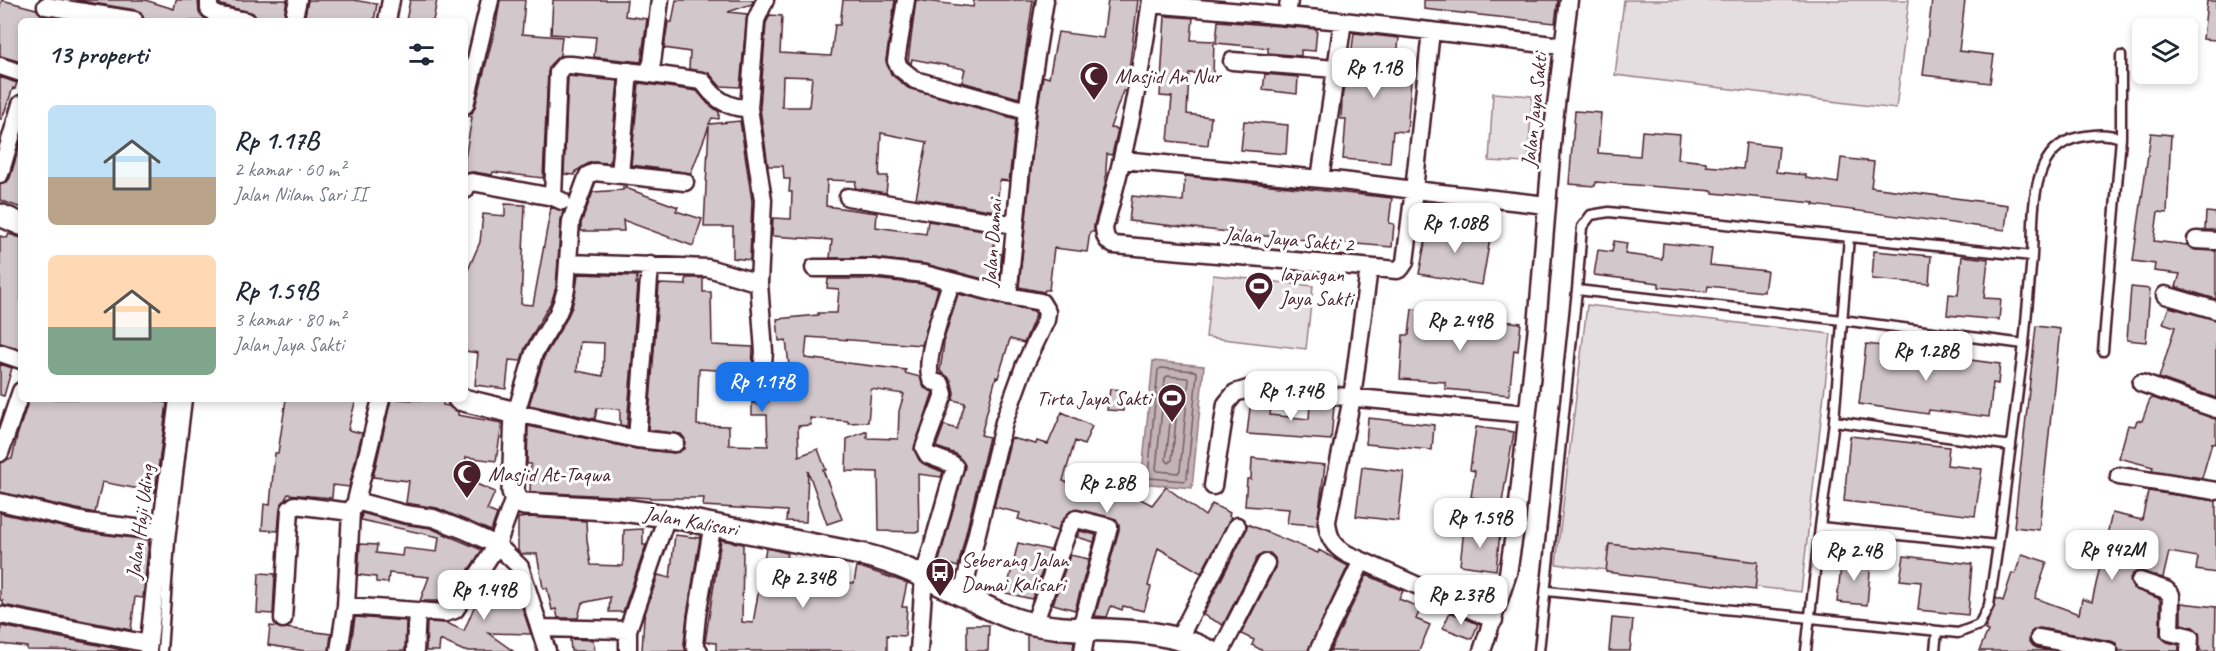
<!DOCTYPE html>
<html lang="id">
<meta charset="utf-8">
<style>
body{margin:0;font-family:Caveat,sans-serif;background:#f2f2f3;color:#1f2937;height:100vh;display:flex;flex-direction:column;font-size:22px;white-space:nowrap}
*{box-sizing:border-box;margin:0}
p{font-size:20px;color:#747a83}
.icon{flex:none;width:33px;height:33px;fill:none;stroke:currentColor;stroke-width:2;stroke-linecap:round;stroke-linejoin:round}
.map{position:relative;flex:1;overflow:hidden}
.side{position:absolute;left:18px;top:18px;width:450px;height:384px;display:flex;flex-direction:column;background:#fff;border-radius:9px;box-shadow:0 3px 9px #0003}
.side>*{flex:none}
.fabs{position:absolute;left:2132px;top:18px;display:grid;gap:12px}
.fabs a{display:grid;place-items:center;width:66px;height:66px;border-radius:9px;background:#fff;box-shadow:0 3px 9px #0003;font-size:30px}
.price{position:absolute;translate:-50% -51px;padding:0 14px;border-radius:12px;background:#fff;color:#222;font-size:20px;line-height:39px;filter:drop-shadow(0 2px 3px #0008)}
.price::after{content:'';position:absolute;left:50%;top:36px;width:18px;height:14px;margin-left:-9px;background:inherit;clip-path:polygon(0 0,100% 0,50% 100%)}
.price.selected{background:#1a73e8;color:#fff}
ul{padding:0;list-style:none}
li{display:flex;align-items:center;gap:18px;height:150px;padding:0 30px}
li span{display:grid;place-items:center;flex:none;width:168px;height:120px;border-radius:9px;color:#555}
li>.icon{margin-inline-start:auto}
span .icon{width:72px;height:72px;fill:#fffc;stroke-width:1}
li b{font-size:26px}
h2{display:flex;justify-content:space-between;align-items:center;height:72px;padding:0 30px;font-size:26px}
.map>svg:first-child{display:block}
.green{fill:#e5dee0;stroke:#987e86;stroke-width:1.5}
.water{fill:#c1b3b6;stroke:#91787e;stroke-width:1.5}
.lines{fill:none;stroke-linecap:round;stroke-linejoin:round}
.shore{stroke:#7a5a63;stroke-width:1.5}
.building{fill:#d2c7cb;stroke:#4a1f2b;stroke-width:1.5;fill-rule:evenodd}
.service-casing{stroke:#4a1f2b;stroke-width:13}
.minor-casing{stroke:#4a1f2b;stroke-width:21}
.tertiary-casing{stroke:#4a1f2b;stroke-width:26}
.service{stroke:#fff;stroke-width:8}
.minor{stroke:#fff;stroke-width:16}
.tertiary{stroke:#fff;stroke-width:21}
.labels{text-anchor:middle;stroke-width:6;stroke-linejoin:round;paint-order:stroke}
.poi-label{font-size:21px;fill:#4a1f2b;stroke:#fff;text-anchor:start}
.street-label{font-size:21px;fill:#4a1f2b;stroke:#fff}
</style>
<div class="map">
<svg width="2216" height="651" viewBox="0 0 2216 651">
<rect width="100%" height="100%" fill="#fff"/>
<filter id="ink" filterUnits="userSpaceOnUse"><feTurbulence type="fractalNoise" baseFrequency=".0167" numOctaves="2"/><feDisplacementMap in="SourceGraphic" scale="12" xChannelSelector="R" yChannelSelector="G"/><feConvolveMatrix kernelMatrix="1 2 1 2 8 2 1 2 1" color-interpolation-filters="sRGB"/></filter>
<g filter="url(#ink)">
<path class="green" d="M1624 0H1909L1896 109 1615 75Z
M1493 93 1532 96 1528 163 1489 161Z
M1213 275 1313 286 1306 349 1206 337Z
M1587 305 1831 334 1801 592 1556 564Z"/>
<path class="water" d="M1153 361 1204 366 1192 488 1141 483Z"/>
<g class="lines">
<path class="shore" d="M1161 368 1195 371 1197 373 1187 478 1185 481 1150 478 1148 476 1158 370Z
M1167 376 1187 378 1189 380 1180 470 1178 473 1158 471 1156 469 1165 379Z
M1174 386H1178L1179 389 1172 460 1169 463 1166 460Z"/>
</g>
<path class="building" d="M2 0 36 9 44 16 73 21H21V62L0 56V5Z
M75 0H145L174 9 176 0H198L199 13 207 21H144L141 12 136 10Z
M219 0H287L283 21H257L253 13 221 5Z
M308 0H353L377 4 374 21H304Z
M410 0H437L433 21H406Z
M500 0H525L522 34 562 37 560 55 550 65 548 72 543 178 493 172 492 175 474 172 465 173V159L472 117 465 115 472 113 475 107 496 25Z
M553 0H627L625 16 647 19 641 62 594 57 596 37 551 34Z
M676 0H753L752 4 728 12 747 14 740 87 720 86 709 73 689 69 690 52 664 48 668 22H672Z
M843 0H895L886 60 891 74 908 88 1016 119 1009 181 1000 180 996 211 916 198 927 142 881 133 879 176H888L886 193 855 188 856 181 827 180 826 206 877 213 876 227 926 234 928 221 996 232 993 252 1002 254 999 283 925 264 874 258H830L832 240 772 236 773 218 791 219 792 192H789L790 179H784L783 166H768L760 108 766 23 770 15 782 16 780 53 831 56 835 25H840ZM783 76 812 77 809 107H782Z
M916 0 973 7 974 0H1033L1019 98 962 82 965 69 928 62 912 59 911 64 908 61Z
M1108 0H1138L1127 85 1126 91H1123L1110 128 1118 129 1112 155 1107 154 1105 185 1094 225V232H1090L1087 252 1054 248 1049 290H1045L1044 292 1019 287 1037 112 1043 76 1049 78 1058 32 1103 38Z
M1424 0H1558L1555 23 1424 9Z
M1932 0H1965L1959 51 1994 55 1990 83 1923 75Z
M2207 1H2216V40L2203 39Z
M1165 16 1193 18 1191 40 1214 41 1213 74 1189 73 1187 114 1211 117 1208 145 1168 141 1172 97 1160 96Z
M1218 21 1317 29 1315 51 1301 50V56L1268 53V48L1216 43Z
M1354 33 1399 38 1396 66 1412 67 1407 132 1393 131 1390 163 1343 159 1346 119H1341L1342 99 1347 64H1350Z
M1265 74 1298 77 1297 94 1263 90Z
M568 76 618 81 610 163 591 162 576 171 575 175 564 174Z
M0 77 17 83 15 89 13 88 2 119H0Z
M639 83 697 91 708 104 719 112V119L712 118 709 124 740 121 752 201 750 260 733 258V227H704L709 126 691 173 631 165Z
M1575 111 1601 113 1598 153 1640 156 1642 131 1680 134 1678 159 1706 162V166L1743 169 1746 143 1779 147 1776 172 1806 175V178L1838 183 1841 158 1874 162 1871 187 2008 205 2005 230 1813 205 1814 203 1713 193V191L1596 182 1595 186 1569 184Z
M1244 121 1288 125 1286 154 1241 150Z
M2151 133 2171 135 2167 213 2158 212 2154 241 2187 245 2195 250 2216 251V299L2176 287 2180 274 2154 271 2155 264 2133 261Z
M21 141V208L0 200V184L7 182 10 178Z
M1185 176 1392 198 1389 223 1394 224 1392 247 1284 238 1129 221 1132 196 1183 201Z
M623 187 678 207 676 211 702 219 693 246 623 220 624 231H581V223L593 192 623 190Z
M505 204 525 205 521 304 533 305 551 207 563 211 561 220 556 287 552 300 525 348 521 361 509 360 506 389 475 385 478 353 465 351V277L480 242 483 214 505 216Z
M2206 212 2216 213V230H2205Z
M1429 222 1491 233 1482 285 1419 274Z
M9 234 21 238V349L0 343V236L7 238Z
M1614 241 1627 243 1625 254 1662 259 1663 243 1712 248 1710 265 1767 271 1764 292 1708 286 1707 292 1659 287V283L1594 275 1598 250 1612 252Z
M1874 251 1931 256 1929 284 1872 279Z
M1962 256 1988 259 1984 298 2001 299 1999 320 1947 315 1949 294 1958 295Z
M578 274 637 276 636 284H638L627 426 620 425V409L597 408 595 419 529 405 544 357 566 320 572 307 576 290ZM580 342 604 343 603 376 577 371Z
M686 278H703V292H711L712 345 753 347 752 372 699 369 697 425 729 426V445L768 446 767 415H752V401L758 405H764L768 402 771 395H783L781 375 790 374 786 340 779 341 777 319 818 315V313H837L839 289 827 288 828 279H872L922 284 938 289 922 345 807 337 805 358 906 370 905 373 920 377 924 388 933 392 914 449 919 460 924 464 943 472 941 477 918 474 919 532 879 531 878 472 846 471 847 439 867 431V438L898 439 899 411 904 394 871 389 868 422 848 423V421L810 418 811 425 798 426 799 456 818 449 826 470H823L842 519 827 524 808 471 806 522 786 521 787 511 703 506 704 498H654L530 492 531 464H527L528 426 636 449 674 453 684 449 685 439 681 434 648 430 659 284 686 285Z
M2131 287 2150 289 2146 342 2127 340Z
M958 294 1034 311 1036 314 1024 343 1010 339 998 378 996 377 981 435 989 437 958 567 939 561 965 465 956 454 936 447 944 425 957 429 965 403 953 400 954 392 951 380 940 371 945 336Z
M2169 307 2216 320V398L2159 378 2175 327 2163 323Z
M1412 309 1448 313 1447 315 1521 323 1518 351 1514 350 1509 395 1445 389V382L1400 379 1403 335H1409Z
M2036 326 2060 329 2039 530 2014 527Z
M1866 344 1933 352V355L2000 364 1998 384 1993 383 1989 417 1929 410 1928 414 1859 404Z
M0 364 12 368 4 396 0 395Z
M1110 389 1125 390 1123 411 1107 410Z
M2153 398 2216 419V444L2212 443 2202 478 2152 470 2153 467 2119 458 2128 425 2135 426 2137 420 2142 421 2150 399Z
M29 399H150L167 403 155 492 102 482 95 513 0 492V463L8 459H12L17 436Z
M286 399H356L348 430 362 433 349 487 333 485 332 498 288 494 280 508 278 531 262 530 264 504 270 505 275 453H278Z
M391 399 443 401V405L449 406 458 412V415L502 423 496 461 466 457 465 479 495 492 487 510 497 514 491 531 437 508 406 503 409 481 373 477Z
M1251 399 1272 401 1270 415 1309 419 1310 404 1334 406 1331 440 1247 434Z
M1062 412 1092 426 1084 445 1075 441 1063 481 1087 488 1094 475 1152 505 1166 487 1205 516 1212 504 1230 513 1229 516 1231 517 1201 573 1158 548 1148 586 1151 587 1144 611 1123 606 1122 610 1111 606 1107 617 1095 616 1119 530V524L1116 519 1073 509 1061 522 1057 531 1018 519 1020 513 994 507 1011 438 1036 444 1037 441 1048 444Z
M1368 418 1434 425 1432 450 1366 444Z
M1476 427 1514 432 1502 502 1471 497 1475 471 1470 470Z
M1850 436 1949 447 1947 465 1982 469 1975 516 1844 501Z
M1252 458 1325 465 1317 525 1287 523 1289 509 1245 506 1247 479H1251Z
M1362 467 1404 472 1398 521 1356 516Z
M2148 491 2216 501V573L2196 570 2198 557 2169 552 2163 578 2139 571 2133 574 2130 578 2133 588 2160 599V636L2167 642 2179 645V651H2119L2116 643 2111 641 2040 628 2031 632 2029 642 2037 648 2051 651H1979L1988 631 1985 630 1996 598 2003 601 2012 573 2015 574 2022 554 2047 562 2035 598 2079 614 2082 599 2092 602 2112 513 2142 520Z
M0 513 84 532 149 540 143 598 135 597 131 630 3 605V601L0 600Z
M362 513 402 524 430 528 482 550 448 601H420L429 577 389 573 388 583 376 582V577L358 575 360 544 377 545 376 553 402 556 403 548 437 552 439 537 361 520Z
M529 517 586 521 587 540 591 565 623 566 624 530 643 529V545H646L623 612H609L610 597 582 603 578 618H558L556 609 552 610 547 588H543L537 554H522L518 551V518Z
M1247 524 1318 553 1319 550 1348 566 1308 651H1263L1252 645 1254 640 1241 634 1275 568V558L1270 553H1265L1257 558 1223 625 1203 615 1246 531Z
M1464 529 1500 533 1496 570 1460 565Z
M1080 531 1096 535 1075 610 1053 604 1070 555 1089 559 1094 542 1077 537Z
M675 535 700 538 687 615 684 644 686 651H642L644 617 658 575 670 578Z
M721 540 743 544 742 622 753 623 766 548 787 553 784 569 811 570V580L854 583 857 566 907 583 902 607H907L905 636 887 635V651H716V643L705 642Z
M1018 543 1050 550 1032 599 1006 593Z
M1609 544 1758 562 1755 590 1606 572Z
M1904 556 1972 564 1968 615 1918 610 1921 582 1900 580Z
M1842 558 1871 561 1867 605 1837 602Z
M259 573 275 574 273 614 257 613Z
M491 573 512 584 514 583 531 634 488 633 513 651H464L440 640 439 651H426L427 622 447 623 464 631 483 586Z
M1367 575 1403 591 1399 599 1421 608 1416 619 1430 625 1419 651H1330Z
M2181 603 2216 607 2215 651H2200L2199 633 2193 627 2181 624Z
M1450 612 1478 624 1472 639 1443 628Z
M355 617 406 621 405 651H350Z
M1612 618 1633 620 1630 651H1609Z
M967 625H989L988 651H967Z
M1 626 128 651 27 650V647L0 644Z
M270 626 331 634 329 651H305L268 645Z
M1027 635 1074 641 1073 651H1027Z
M570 639 593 640 595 651H571Z"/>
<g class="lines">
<g class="service-casing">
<path id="service" d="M2121 56V138
M2032 256C2034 215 2028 147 2080 137 2095 134 2107 133 2121 138L2103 351
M1577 290 1842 320 2024 344
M1834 421 2011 446
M1820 527 1834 421 1849 237
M1547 591 1958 633 1979 625 1989 605 1998 545
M162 651 170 541 187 399
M1539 651 1577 290 1582 227 1591 215 1609 212 2032 256 2024 344 1998 545 1820 527 1806 651
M1935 651 1937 631"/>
</g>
<g class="minor-casing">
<path id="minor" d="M209 0V9L216 15 247 21
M906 0 896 61 900 68 915 80 1027 111
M1151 0C1140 80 1126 151 1104 228 1105 237 1106 241 1114 245L1397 270 1401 268 1405 262 1414 190 1547 205
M1151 4 1343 21 1562 46
M46 6 134 20
M1287 16 1289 0
M293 21 298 0
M387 21 391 0
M1232 61 1336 69
M0 66 21 73
M644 73 702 81C706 85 708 89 712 93 721 103 736 109 749 108
M465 105 490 0
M1123 160 1342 181 1414 190 1431 31
M0 174 21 104
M620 175 629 71
M1320 179 1343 21
M465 190 468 183 472 182 553 197 562 201
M553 197 558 72 564 65H571L644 73 648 72 652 63 660 0
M848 197 1015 225
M2196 240 2216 241
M569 263 708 268 759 283
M814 268H873L924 274 1008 296
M1369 268 1352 398 1327 521C1328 537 1333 546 1347 554L1494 620
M2165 295 2216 310
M0 353 21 360
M2141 383 2216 409
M760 395 764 352 759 283 763 200 749 108 756 20 765 0
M381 399 356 501 405 514 433 518 464 530 497 545 520 567 547 651
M637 439 650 265
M675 443 637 439 516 413 534 353 557 315 562 303 566 289 571 221 588 175 595 172 685 182
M0 453 21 391
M2119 476 2216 491
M1213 486 1226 404 1235 393 1251 388 1527 414
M356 501 351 512 346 606 445 613 455 610 497 545 514 498
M0 502 86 522 161 531
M2140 581 2166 590 2171 595 2170 632 2190 637 2189 651
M962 595 1004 422 1024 367 1046 320 1047 312 1041 302 1008 296 1027 111 1045 0
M0 615 149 644
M283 619 290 509 295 505 351 512
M1034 624 1069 528 1076 519 1109 527 1081 628
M541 628 628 630
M1179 638 1237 526
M2039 638 2109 651
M148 651 161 531 178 399
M339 651 346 606
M415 651 417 611
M628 651V630L667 516
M699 651 694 645 697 616 713 523
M919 651 924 576 955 467 952 464 928 455 924 448 944 394 941 384 932 381C921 365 945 302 951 283
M1083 651 1087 628
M1221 651 1266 563
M1318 651 1362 561
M1482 651 1508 573 1516 522 1537 326 1554 121 1569 0"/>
</g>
<g class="tertiary-casing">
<path id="tertiary" d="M0 215 21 224
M459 399 516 413 513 491 516 501 524 504 622 510 667 516 865 555C901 564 933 581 966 597 984 606 1002 616 1021 621 1084 638 1148 619 1209 651"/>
</g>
<use href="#service" class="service"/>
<use href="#minor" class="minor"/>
<use href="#tertiary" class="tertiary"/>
</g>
</g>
<defs>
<g id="mosque-pin" transform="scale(1.5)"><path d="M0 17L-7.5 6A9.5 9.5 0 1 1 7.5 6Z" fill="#4a1f2b" stroke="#fff"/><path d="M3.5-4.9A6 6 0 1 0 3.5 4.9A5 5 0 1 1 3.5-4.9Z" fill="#fff"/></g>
<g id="stadium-pin" transform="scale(1.5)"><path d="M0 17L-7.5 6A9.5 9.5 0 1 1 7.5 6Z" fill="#4a1f2b" stroke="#fff"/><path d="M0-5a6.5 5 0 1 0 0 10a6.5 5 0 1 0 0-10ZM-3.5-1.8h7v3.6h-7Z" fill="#fff"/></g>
<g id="bus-pin" transform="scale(1.5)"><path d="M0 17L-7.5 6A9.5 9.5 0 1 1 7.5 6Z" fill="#4a1f2b" stroke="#fff"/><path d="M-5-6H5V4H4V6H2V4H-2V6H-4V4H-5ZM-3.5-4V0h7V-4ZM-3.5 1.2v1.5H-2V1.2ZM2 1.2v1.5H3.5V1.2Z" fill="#fff"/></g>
</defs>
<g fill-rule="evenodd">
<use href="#mosque-pin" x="1094" y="76"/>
<use href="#stadium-pin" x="1259" y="286"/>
<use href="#stadium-pin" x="1172" y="398"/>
<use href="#mosque-pin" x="467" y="474"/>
<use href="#bus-pin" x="940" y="572"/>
</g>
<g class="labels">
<g class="poi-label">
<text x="1115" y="83">Masjid An Nur</text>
<text x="1280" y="281">lapangan<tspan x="1280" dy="24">Jaya Sakti</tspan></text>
<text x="1151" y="405" text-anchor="end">Tirta Jaya Sakti</text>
<text x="488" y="481">Masjid At-Taqwa</text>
<text x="961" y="567">Seberang Jalan<tspan x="961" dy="24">Damai Kalisari</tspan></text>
</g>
<g class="street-label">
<text transform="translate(1534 110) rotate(-84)" y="7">Jalan Jaya Sakti</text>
<text transform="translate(1289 239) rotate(5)" y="7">Jalan Jaya Sakti 2</text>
<text transform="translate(992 243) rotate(-86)" y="7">Jalan Damai</text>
<text transform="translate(691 521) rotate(10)" y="7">Jalan Kalisari</text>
<text transform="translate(140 522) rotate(-83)" y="7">Jalan Haji Uding</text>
</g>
</g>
</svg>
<div class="fabs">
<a><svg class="icon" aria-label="layers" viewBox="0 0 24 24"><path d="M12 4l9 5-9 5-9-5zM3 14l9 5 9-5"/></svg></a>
</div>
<b class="price" style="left:1374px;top:99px">Rp 1.1B</b>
<b class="price" style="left:1455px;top:254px">Rp 1.08B</b>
<b class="price" style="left:1460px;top:352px">Rp 2.49B</b>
<b class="price" style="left:1926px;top:382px">Rp 1.28B</b>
<b class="price selected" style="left:762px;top:413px">Rp 1.17B</b>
<b class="price" style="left:1291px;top:422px">Rp 1.74B</b>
<b class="price" style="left:1107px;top:514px">Rp 2.8B</b>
<b class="price" style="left:1480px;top:549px">Rp 1.59B</b>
<b class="price" style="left:2112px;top:581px">Rp 942M</b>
<b class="price" style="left:1854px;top:582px">Rp 2.4B</b>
<b class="price" style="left:803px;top:609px">Rp 2.34B</b>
<b class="price" style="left:484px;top:621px">Rp 1.49B</b>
<b class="price" style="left:1461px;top:626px">Rp 2.37B</b>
<section class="side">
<h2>13 properti<svg class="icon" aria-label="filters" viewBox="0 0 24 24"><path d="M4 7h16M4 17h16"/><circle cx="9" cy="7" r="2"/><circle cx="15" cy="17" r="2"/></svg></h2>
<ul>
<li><span style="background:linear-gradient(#bfe0f5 60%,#b9a48a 0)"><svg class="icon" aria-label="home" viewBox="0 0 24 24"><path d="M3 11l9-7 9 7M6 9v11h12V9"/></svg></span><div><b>Rp 1.17B</b><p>2 kamar · 60 m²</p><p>Jalan Nilam Sari II</p></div></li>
<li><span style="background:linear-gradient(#ffd9b3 60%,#7fa58c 0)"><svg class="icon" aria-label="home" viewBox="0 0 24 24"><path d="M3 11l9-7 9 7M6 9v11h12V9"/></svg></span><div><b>Rp 1.59B</b><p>3 kamar · 80 m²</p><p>Jalan Jaya Sakti</p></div></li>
</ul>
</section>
</div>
